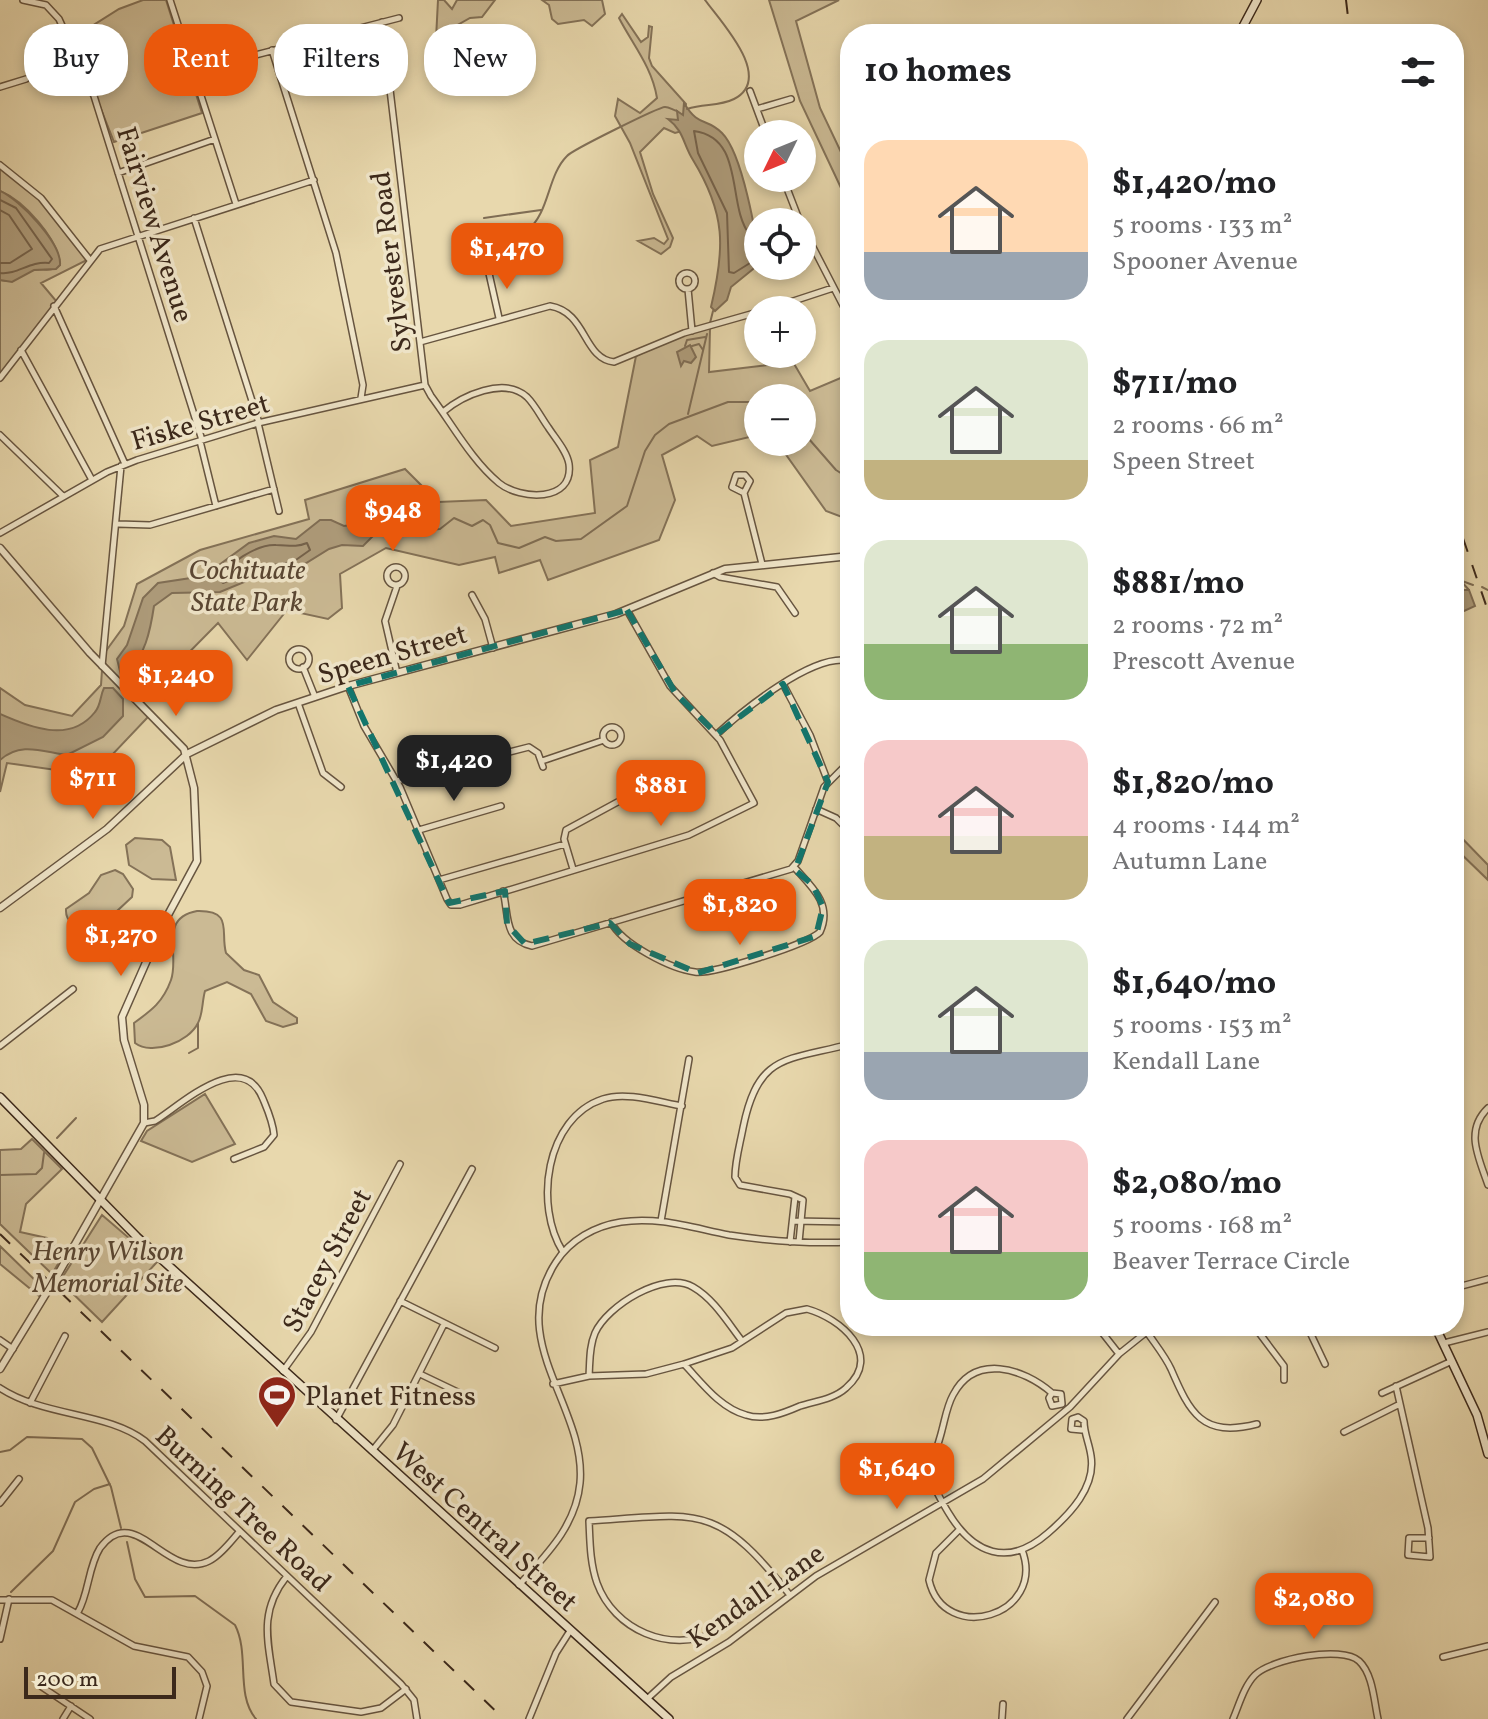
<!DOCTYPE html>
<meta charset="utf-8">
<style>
body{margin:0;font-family:Vollkorn,serif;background:#f2f2f2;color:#202124;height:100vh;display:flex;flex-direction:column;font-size:30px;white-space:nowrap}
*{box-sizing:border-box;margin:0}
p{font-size:26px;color:#757577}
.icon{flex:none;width:44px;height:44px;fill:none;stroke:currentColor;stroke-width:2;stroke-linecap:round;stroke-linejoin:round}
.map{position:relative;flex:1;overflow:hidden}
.details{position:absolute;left:840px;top:24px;width:624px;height:1312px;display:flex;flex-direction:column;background:#fff;border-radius:32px;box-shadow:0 4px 12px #0003}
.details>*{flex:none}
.hud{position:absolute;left:24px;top:24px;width:696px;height:72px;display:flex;gap:16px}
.needle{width:52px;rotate:227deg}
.tools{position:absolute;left:744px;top:120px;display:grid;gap:16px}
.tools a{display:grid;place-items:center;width:72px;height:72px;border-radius:50%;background:#fff;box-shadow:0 4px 12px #0003;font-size:40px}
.scale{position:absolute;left:24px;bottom:20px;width:152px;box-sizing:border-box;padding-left:8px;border:4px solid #3c291b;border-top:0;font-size:22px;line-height:28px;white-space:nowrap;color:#3c291b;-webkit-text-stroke:6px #f0e6ca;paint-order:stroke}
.price{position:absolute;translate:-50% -68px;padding:0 18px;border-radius:16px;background:#ea580c;color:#fff;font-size:26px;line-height:52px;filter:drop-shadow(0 2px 4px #0008)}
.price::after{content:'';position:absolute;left:50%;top:48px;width:24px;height:18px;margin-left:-12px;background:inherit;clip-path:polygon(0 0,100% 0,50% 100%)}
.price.selected{background:#222;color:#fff}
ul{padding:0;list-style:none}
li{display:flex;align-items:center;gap:24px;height:200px;padding:0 24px}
li span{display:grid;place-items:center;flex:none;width:224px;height:160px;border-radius:24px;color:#555}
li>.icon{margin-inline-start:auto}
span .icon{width:96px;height:96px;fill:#fffc;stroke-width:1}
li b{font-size:34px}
h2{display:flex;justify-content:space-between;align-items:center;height:96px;padding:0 24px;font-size:34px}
.pill{padding:0 28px;border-radius:32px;background:#fff;box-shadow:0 4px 12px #0003;font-size:28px;line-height:72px}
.pill.selected{background:#ea580c;color:#fff}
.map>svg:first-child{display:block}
.green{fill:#cbba94;stroke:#847258;stroke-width:2}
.water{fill:#ae9c7b;stroke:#806e55;stroke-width:2}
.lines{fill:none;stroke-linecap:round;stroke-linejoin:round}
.shore{stroke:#75624b;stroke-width:2}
.stream{stroke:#806e55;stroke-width:2}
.minor-casing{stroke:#675540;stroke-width:8}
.tertiary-casing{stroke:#675540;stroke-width:9}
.secondary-casing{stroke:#3c291b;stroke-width:10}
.minor{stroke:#f0e6ca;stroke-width:5}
.tertiary{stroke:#f0e6ca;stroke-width:6}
.secondary{stroke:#f0e6ca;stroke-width:7}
.rail{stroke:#3c291b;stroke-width:2;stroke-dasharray:14 14;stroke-linecap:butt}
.tertiary-bridge-casing{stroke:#675540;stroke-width:9;stroke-linecap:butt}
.tertiary-bridge{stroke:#f0e6ca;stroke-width:6}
.marked{fill:none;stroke:#0f766e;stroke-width:6;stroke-dasharray:16 10;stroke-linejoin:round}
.labels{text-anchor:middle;stroke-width:7;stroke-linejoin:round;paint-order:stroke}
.street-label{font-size:28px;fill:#3c291b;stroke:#f0e6ca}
.park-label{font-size:28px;font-style:italic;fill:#594633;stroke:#f0e6ca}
.poi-label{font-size:28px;fill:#3c291b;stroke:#f0e6ca;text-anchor:start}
</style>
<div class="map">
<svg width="1488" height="1719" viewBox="0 0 1488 1719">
<rect width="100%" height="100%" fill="#e8d8ad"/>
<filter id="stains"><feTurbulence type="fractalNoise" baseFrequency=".0025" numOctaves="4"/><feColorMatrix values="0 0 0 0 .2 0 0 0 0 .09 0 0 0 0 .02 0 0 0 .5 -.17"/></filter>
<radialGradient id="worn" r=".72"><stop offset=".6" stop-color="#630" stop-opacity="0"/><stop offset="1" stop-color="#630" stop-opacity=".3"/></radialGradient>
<path class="green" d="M143 0H166L202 113 114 142 73 38 119 9Z
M438 0H444L452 9 457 0H495L482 17 470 18 447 31 450 40 476 61 469 76 463 79 451 73 444 48 436 39Z
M542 0H602L605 14 592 26 584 20 558 24 552 19 549 5Z
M769 0H839L796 21 820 108 850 171V207L800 101Z
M622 14 641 42 648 37 649 26 652 27 649 58 652 66 686 104 683 117 679 114 678 120H670L682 131 675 133 664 128 640 152 653 194 673 238 670 247 661 254 638 241 654 238 664 244 668 239 630 143 615 116 618 99 640 113 657 98C652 67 633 45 619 18Z
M0 165 36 192 89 259 41 283 57 302 0 378V280C15 284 19 273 33 270 44 268 50 273 60 265 58 238 24 201 0 191Z
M710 328 709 372 793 362 810 391 850 374V520L826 511 777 442H802V398H758V435L712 446 697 436 662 455 675 500 659 540 548 580 540 560 499 573 495 557 459 565 386 548 340 574 342 608 328 619 287 610 247 660 218 623 137 705 148 717 112 755 63 771 7 763 0 792V688L25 705 72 716 101 685 103 655 124 626 137 584 200 550 309 519 305 500 405 469 438 502 486 500 511 526 595 513 590 460 618 447 636 356 678 335Z
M1454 830 1488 865V880L1454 847Z
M135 838 162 840 170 847 176 880 152 879 129 865 126 845Z
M115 870 123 874 133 889 132 897 116 912 136 941 121 959 110 961 102 953 93 933C80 928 65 925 66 909L89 893 101 875Z
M197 911C234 910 220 932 226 953L244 970 259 975 273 1002 297 1018V1023L283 1027 266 1021 251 994 227 982 205 991C202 1001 203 1014 198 1023 189 1042 152 1056 135 1043L134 1023C152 1010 163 1002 171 980 180 955 158 918 197 911Z
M205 1094 235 1144 192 1162 141 1141 147 1131Z
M32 1139 62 1169 26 1204 20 1232 47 1238 64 1254 52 1274 0 1224V1150L21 1149Z
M102 1215 157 1262 102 1322 60 1281Z
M0 1246 43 1288 39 1296 0 1264Z"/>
<path class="water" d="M684 103C699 128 706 117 722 133 742 153 758 237 758 265L731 287 727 300 715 311 711 307C725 248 726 214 693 160 683 144 684 131 668 119L678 120 677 111 683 115Z
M0 191C19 199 62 243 60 265L56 269 34 270 12 282 0 280Z
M690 345 696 357 691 363 684 361 681 366 677 352Z
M320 520H331L344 526 371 522 374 535 363 546 342 545 329 549 295 570 261 575 220 592 172 593 154 606C150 633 145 654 127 675H121L117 659 127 645 143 598 158 583 204 576 249 543 274 536 296 539Z
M1454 590H1469L1475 606 1462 612 1454 611Z
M104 688H113L123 699V716L103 737 67 755C43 752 21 741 0 760V714C29 727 70 744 95 712 101 705 100 696 104 688Z"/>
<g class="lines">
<path class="shore" d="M0 200 16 208 52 259 49 263C29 261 18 275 0 273
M0 210 9 215 32 249 10 263H0
M758 237 750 235C726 206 746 138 694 131L698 153 727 213 729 272 734 273 758 258
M307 543 310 550 293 562 259 567 223 583 219 580C226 564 257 544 276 545 288 545 295 548 307 543Z"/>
<path class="stream" d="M687 109C704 103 718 107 734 99 775 78 720 21 705 0
M484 218 541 210
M457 249C477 235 506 248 527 231 550 212 547 176 567 156 572 150 659 107 665 107 669 107 673 110 677 111
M710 323 713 311
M685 346 687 340 705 337
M692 346 699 344 703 350
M688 414 707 334
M802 431 836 470 850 479
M373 524 398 530 421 519 429 530 440 529 454 518 472 526 483 520 490 525 498 543 519 548 545 537 556 541 581 539 627 506 645 451 655 435 669 424 728 402H758
M1454 578 1473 585
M1460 580 1469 590
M1482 587 1488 590
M1454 619 1458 615
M189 1053 198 1048V1024
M57 1138 76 1118
M0 1175 36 1174 42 1168 44 1153
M0 1452 10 1450 27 1437 82 1439 92 1448 111 1487 121 1528
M127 1542 135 1579 145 1597 195 1596 235 1625C250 1654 235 1694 256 1719
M11 1592 53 1551 75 1502 94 1489 110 1484"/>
<g class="minor-casing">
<path id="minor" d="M23 0 46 5 59 19 94 96 202 440
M170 0 236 204
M382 22 425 385 431 396C452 424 472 461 499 483 520 500 574 503 569 464 567 451 555 438 548 427 541 417 535 405 527 397 504 376 462 396 443 412
M272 50 336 253 363 385 361 398
M193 71 399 18
M0 87 26 79
M750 91 766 134
M757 109 791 99
M0 165 41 198 89 259
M118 173 215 139
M783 178 800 222
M194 218 259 423
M802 226 850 319
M488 269 495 260 486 253 480 256 479 264 488 269 499 318
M679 281a8 8 0 1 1 16 0a8 8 0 1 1-16 0Z
M688 289 692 331
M54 306 125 464
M766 310 833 288
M420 342 550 306C587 312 583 359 614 362L684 333 758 312
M21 350 92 480
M0 378 100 249 314 180
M258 423 279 511
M0 435 63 496
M200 441 216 506
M744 493 732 487 736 475H745L750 481 744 493 762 564
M118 524 150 525 274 489
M0 533 107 472 137 460 258 423 425 385
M387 576a9 9 0 1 1 18 0a9 9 0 1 1-18 0Z
M713 573 720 577 777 587 795 613
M397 586 385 621 397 673
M472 595 485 619 493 648
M289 659a10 10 0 1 1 20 0a10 10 0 1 1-20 0Z
M102 666 121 466
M303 667 315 697
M783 684 810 735 828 782
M348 686 364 726 400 787 447 899 451 905H460L689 835 754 803 720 740 670 686 627 610
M298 703 323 773 341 787
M603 736a9 9 0 1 1 18 0a9 9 0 1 1-18 0Z
M716 735C742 711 814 652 850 661
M542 761 604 740
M397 781 529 747 538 753 543 767
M816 809 836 818 850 832
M419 830 501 806
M573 869 564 839 566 830 636 792
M439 880 565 844
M503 891C509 914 503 940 532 946L791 869 798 861 824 787 850 761
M611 922C622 944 671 969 695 972 711 975 809 944 820 932 833 904 811 886 794 867
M0 1046 73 989
M1488 1108C1464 1131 1479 1158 1488 1185
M144 1123 155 1121C182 1104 242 1047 263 1099 268 1111 273 1122 274 1135L264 1147 234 1159
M661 1221 689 1059
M794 1221 850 1222
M790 1242 795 1197
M799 1242 803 1200 790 1194 740 1185 735 1177C735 1161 740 1144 743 1128 758 1053 786 1061 850 1044
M563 1252C534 1206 545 1118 603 1099 626 1091 659 1102 682 1106
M1454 1288 1488 1279
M400 1301 495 1348
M807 1309C840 1318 884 1355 846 1388 834 1399 816 1401 800 1406 784 1413 764 1421 746 1415 720 1408 702 1383 684 1364L732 1348 786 1313Z
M1097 1326 1119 1354
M1254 1326 1284 1366V1380
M1307 1326 1325 1364
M1147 1332C1155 1344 1165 1356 1171 1369 1190 1413 1202 1438 1257 1424
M0 1340 13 1349
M1444 1343 1488 1332
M283 1371 311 1332 400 1164
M420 1374 464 1395
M589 1376C590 1362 589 1347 595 1333 607 1306 664 1270 693 1287 714 1299 728 1323 742 1341
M553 1384 589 1376 646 1374 684 1364
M1396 1386 1428 1528 1430 1557 1408 1555 1409 1538H1429
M0 1388C44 1417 108 1412 145 1441L401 1684 414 1700 417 1719
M1052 1393 1061 1394 1062 1404 1052 1406 1049 1398 1052 1393C1023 1368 975 1353 953 1395 947 1406 945 1419 942 1430 939 1443 932 1459 932 1472 932 1486 941 1500 948 1512 973 1554 1008 1568 1048 1533 1070 1514 1096 1487 1091 1456 1089 1442 1084 1434 1084 1421L1078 1417 1072 1419 1071 1429 1082 1430
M1382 1393 1452 1361
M30 1403 65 1336
M336 1420 472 1169
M1344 1432 1400 1404
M372 1451 393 1425 444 1324
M0 1503 19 1479
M959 1530 936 1553 929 1580C944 1646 1047 1616 1022 1550
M287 1576C258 1612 268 1641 274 1684L291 1702 361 1712 381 1708 406 1689
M779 1581C758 1598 739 1621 715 1632 670 1654 614 1630 597 1583 590 1563 590 1542 589 1521 699 1514 716 1502 789 1594
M519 1585C546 1555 576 1526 580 1483 587 1407 504 1341 556 1262 570 1240 595 1226 621 1222 658 1216 693 1228 729 1235 769 1241 809 1244 850 1242
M0 1600H52L134 1646 188 1657 202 1672 207 1686 199 1719
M78 1612C89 1593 88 1567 100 1548 135 1500 167 1582 209 1561 221 1555 231 1541 240 1531
M0 1639 9 1599
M1443 1657 1488 1646
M42 1687 90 1719
M647 1699 671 1677 729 1642 816 1576 983 1479 1070 1407 1119 1354 1154 1326
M63 1719 71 1706
M529 1719 556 1653 570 1631
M1002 1719 1003 1704
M1127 1719 1215 1602
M1233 1719C1239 1705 1244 1686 1255 1675 1271 1659 1342 1645 1359 1661 1373 1674 1374 1701 1378 1719"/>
</g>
<g class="tertiary-casing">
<path id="tertiary" d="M0 548 90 653 184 749 194 788 197 861 162 926 122 1017 124 1040 144 1105V1123L57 1276
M0 908 107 829 187 754 276 710 348 686 616 614 725 569 850 556
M0 1369 47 1292"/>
</g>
<g class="secondary-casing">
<path id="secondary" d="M1239 34 1257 0
M0 1097 137 1237 669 1719
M1435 1326 1477 1415 1488 1454"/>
</g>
<use href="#minor" class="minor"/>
<use href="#tertiary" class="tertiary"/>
<use href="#secondary" class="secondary"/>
<path class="rail" d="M1346 0 1350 34
M1454 512 1488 611
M0 1234 504 1719"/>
<g class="tertiary-bridge-casing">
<path id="tertiary-bridge" d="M47 1292 57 1276"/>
</g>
<use href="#tertiary-bridge" class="tertiary-bridge"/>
</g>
<path class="marked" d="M627 610 676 694 717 734 783 684 828 782 795 870 813 885 823 907 816 936 698 973 630 944 610 923 525 944 507 924 505 891 449 903 348 686Z"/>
<defs>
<g id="stadium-pin" transform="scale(2)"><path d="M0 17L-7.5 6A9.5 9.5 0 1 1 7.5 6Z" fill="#8f2418" stroke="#f0e6ca"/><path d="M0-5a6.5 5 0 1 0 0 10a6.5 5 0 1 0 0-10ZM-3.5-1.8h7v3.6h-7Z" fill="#fff"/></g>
</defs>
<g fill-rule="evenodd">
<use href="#stadium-pin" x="277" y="1395"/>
</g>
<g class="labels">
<g class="street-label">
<text transform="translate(156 224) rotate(73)" y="10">Fairview Avenue</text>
<text transform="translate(390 262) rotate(-97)" y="10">Sylvester Road</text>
<text transform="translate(200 421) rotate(-16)" y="10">Fiske Street</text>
<text transform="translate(392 653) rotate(-16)" y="10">Speen Street</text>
<text transform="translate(326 1260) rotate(-62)" y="10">Stacey Street</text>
<text transform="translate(244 1508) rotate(43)" y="10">Burning Tree Road</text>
<text transform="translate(486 1526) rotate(42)" y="10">West Central Street</text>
<text transform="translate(755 1595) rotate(-35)" y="10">Kendall Lane</text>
</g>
<g class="park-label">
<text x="247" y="579">Cochituate<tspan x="247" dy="32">State Park</tspan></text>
<text x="108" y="1260">Henry Wilson<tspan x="108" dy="32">Memorial Site</tspan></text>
</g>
<g class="poi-label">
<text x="305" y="1405">Planet Fitness</text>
</g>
</g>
<rect width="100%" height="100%" filter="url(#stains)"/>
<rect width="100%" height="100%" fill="url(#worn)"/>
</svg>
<div class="tools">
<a><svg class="needle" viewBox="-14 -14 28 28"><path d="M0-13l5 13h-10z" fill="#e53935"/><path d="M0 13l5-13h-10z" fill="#757577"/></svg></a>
<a><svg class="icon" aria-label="locate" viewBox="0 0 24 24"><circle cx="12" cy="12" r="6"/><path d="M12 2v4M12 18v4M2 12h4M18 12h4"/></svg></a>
<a>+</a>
<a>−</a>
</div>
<div class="scale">200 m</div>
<b class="price" style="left:507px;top:291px">$1,470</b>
<b class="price" style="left:393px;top:553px">$948</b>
<b class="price" style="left:176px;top:718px">$1,240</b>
<b class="price selected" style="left:454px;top:803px">$1,420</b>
<b class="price" style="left:93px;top:821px">$711</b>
<b class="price" style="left:661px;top:828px">$881</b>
<b class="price" style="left:740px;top:947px">$1,820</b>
<b class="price" style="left:121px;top:978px">$1,270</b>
<b class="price" style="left:897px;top:1511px">$1,640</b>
<b class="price" style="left:1314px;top:1641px">$2,080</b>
<div class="hud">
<a class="pill">Buy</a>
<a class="pill selected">Rent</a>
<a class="pill">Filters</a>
<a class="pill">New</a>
</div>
<section class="details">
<h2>10 homes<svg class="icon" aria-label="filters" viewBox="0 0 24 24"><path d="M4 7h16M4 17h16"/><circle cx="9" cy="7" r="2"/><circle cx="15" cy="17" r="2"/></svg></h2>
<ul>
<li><span style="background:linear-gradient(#ffd9b3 70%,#9aa5b1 0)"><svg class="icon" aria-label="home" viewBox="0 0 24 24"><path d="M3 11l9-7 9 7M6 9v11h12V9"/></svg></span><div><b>$1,420/mo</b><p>5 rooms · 133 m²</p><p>Spooner Avenue</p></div></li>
<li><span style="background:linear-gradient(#dfe7d0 75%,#c2b280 0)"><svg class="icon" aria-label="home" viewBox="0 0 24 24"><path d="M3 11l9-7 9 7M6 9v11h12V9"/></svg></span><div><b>$711/mo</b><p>2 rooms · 66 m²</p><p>Speen Street</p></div></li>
<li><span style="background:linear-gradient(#dfe7d0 65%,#8fb573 0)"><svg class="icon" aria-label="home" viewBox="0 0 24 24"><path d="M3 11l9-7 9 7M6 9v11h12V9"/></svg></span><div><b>$881/mo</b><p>2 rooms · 72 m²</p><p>Prescott Avenue</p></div></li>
<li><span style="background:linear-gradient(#f6c9c9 60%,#c2b280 0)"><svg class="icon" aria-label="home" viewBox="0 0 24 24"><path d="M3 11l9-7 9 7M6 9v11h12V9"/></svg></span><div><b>$1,820/mo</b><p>4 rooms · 144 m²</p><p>Autumn Lane</p></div></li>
<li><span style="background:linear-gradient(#dfe7d0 70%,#9aa5b1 0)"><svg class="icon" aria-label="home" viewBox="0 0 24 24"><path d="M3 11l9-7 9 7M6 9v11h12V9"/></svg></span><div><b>$1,640/mo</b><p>5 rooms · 153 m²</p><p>Kendall Lane</p></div></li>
<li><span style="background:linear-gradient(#f6c9c9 70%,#8fb573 0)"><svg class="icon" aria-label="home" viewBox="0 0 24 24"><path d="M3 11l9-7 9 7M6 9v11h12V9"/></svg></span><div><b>$2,080/mo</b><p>5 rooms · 168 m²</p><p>Beaver Terrace Circle</p></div></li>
</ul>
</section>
</div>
